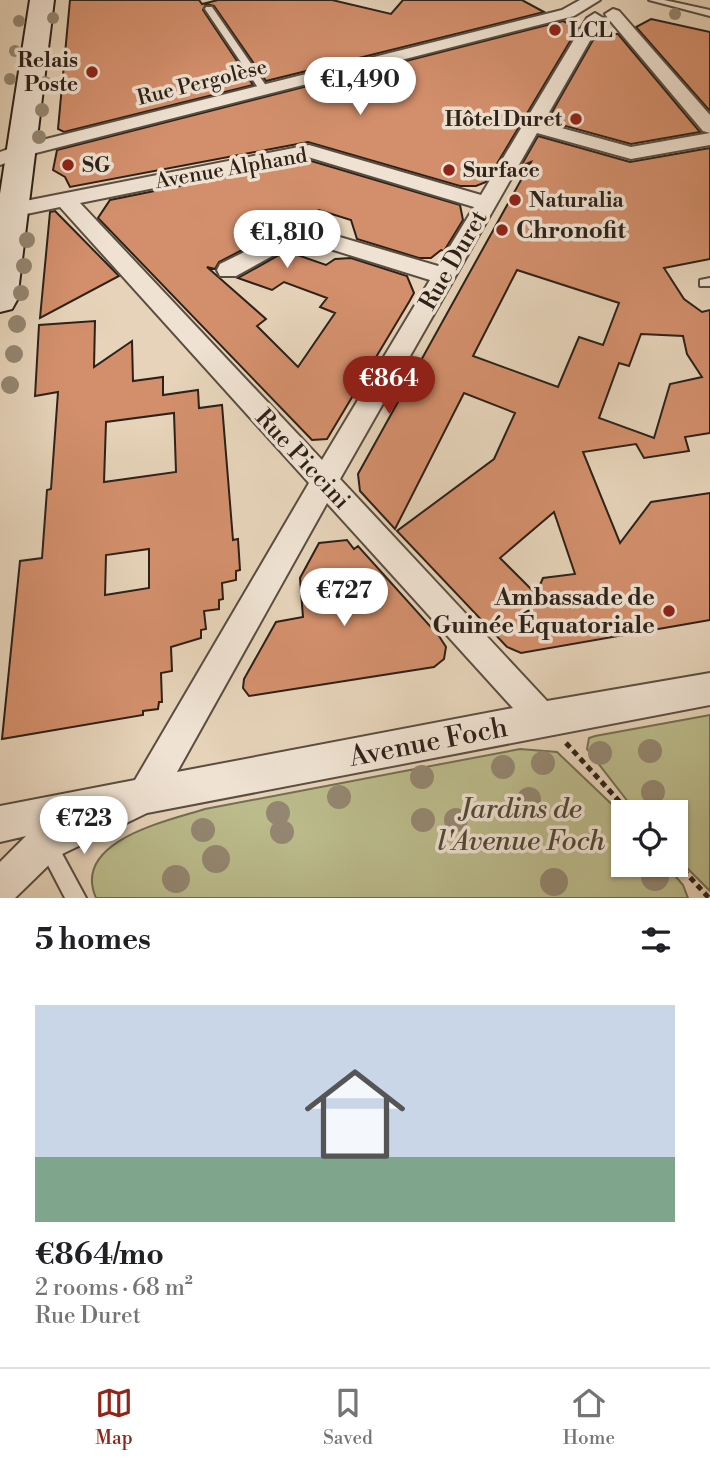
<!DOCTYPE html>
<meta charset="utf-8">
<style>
body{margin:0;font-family:"Libre Bodoni",serif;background:#f2f2f2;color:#202124;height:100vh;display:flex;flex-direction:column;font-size:26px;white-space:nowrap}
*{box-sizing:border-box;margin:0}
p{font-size:23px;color:#757577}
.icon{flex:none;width:38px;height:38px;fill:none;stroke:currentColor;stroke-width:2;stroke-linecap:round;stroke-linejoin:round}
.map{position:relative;height:898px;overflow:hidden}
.panel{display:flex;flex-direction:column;background:#fff;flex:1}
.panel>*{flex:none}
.tools{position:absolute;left:611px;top:800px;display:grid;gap:14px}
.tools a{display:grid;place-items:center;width:77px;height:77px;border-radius:0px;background:#fff;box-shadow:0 2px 5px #0004;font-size:35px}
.price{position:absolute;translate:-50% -60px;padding:0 16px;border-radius:24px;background:#fff;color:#222;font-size:23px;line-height:46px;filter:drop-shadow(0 2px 4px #0008)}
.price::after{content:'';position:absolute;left:50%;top:42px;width:21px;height:16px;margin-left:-10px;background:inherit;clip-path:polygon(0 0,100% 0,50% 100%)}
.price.current{background:#8f2418;color:#fff}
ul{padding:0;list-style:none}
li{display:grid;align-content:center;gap:14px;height:371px;padding:0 35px}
li span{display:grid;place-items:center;height:217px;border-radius:0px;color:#555}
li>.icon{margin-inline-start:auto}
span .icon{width:126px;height:126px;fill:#fffc;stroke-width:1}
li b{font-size:30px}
h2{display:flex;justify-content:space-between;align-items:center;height:84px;padding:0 35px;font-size:30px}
.menu{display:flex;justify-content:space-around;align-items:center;height:98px;border-top:2px solid #e0e0e0;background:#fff;font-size:19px;color:#757577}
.menu a{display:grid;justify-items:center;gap:4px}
.menu .current{color:#8f2418}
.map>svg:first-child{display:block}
.green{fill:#bbbb8b;stroke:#746e52;stroke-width:2}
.building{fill:#d38f6c;stroke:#2c2119;stroke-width:2;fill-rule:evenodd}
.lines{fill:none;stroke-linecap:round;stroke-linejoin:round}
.lane-casing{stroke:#5a4e41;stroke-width:4}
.street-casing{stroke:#5a4e41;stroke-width:4}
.secondary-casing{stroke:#2c2119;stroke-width:4}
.path{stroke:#2c2119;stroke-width:5;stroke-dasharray:6 4.5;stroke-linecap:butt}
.lane{fill:#efe2d2;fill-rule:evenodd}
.street{fill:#efe2d2;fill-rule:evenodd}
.secondary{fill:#efe2d2;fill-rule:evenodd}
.tree{fill:#948771}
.poi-dot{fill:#8f2418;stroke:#efe2d2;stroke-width:2.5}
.labels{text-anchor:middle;stroke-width:7;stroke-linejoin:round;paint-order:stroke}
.far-poi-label{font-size:21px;font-weight:bold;fill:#2c2119;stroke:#efe2d2;text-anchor:start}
.far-street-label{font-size:21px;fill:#2c2119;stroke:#efe2d2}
.poi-label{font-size:24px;font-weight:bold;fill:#2c2119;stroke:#efe2d2;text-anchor:start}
.street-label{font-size:24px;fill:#2c2119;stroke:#efe2d2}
.near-street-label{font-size:28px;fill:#2c2119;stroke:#efe2d2}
.near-park-label{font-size:28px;font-style:italic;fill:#504836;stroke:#efe2d2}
</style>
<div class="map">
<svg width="710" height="898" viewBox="0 0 710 898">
<rect width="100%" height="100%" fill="#e6d3b9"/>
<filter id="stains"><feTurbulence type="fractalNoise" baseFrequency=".00286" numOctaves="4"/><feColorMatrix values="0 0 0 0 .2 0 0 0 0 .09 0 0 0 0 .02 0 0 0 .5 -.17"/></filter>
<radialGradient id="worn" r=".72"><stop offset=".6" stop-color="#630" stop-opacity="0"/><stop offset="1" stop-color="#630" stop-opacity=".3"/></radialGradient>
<path class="green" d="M710 715V891L676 857V812H636L587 749 589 738 595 736Z
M520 749 557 752 623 815V864L666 865 683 885 688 898H96C71 841 167 821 205 809Z"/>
<path class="building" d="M70 0H199L202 4 218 0H332L391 14 403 0H522L544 12 266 81 214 6 206 4 203 10 253 85 64 132 58 129Z
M651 19 710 32V111L636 27Z
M563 21 578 28 486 182 476 186H460L308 142 70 187 65 177 53 170 57 150Z
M597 33 618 34 700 132 631 144 547 121Z
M538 136 630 162 710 148V259L664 268 684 299 702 312 710 310V433L685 437 689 451 644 458 636 444 583 452 620 543 651 502 710 493V620L521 653 507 647 397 531 494 459 515 413 464 393 395 529 360 491 358 474 531 162 521 166ZM517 270 619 303 603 345 579 337 558 387 473 356ZM641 334 683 336 687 354 702 377 670 384 654 438 599 418 619 363 629 366ZM554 512 575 574 543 578 536 594 500 558Z
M308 160 460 205 463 220 444 251 441 250 431 258H419L357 239 351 220 319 210 219 262 215 269 207 267 266 319 257 326 298 367 335 313 320 307 327 298 284 282 272 290 238 278 286 251 326 265 335 259 351 258 407 276 414 293 409 302 327 439 312 440 98 218 110 200Z
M55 211 119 276 40 318 50 212Z
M95 321 94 367 132 341 133 381 163 377V395L198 390 199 408 222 405 233 540 238 539 240 570 236 571V580L222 583 223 599 219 600V609L204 611 206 629 201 630V638L171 647 172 671 161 673 162 702H159L158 709 143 711V715L2 739 20 561 42 558 47 490 51 489 58 392 35 396 39 325ZM174 413 176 472 104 482 106 422ZM149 549V588L105 595 106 555Z
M347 540 354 549 358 546 439 636 446 647 444 659 434 667 249 696 243 688 244 679 276 622 303 617 300 578 319 543Z"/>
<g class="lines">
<g class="lane-casing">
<path id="lane" d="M649 0H664L710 10V16Z
M206 7H212L269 90 267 92H261L205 9Z
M710 278V286H700V280Z
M46 835 53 837 86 898H65L37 844 39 837Z"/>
</g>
<g class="street-casing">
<path id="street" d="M580 0H600L574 16 28 155 0 165V152L14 147 562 10Z
M613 9 619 11 710 115V133L703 131 607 17 605 14Z
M595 13 603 18 543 123 631 147 710 133V145L631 159 537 133 340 479 547 701 710 673V705L147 813 58 856 15 898H0V862L26 836 0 842V806L135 780 309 483 60 207 12 217 5 215 2 210 5 205 309 145 481 195 587 18ZM308 157 474 207 438 266 299 225 220 264 217 270 220 276H236L301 240 430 280 322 460 80 203ZM327 503 513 708 177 772Z"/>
</g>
<g class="secondary-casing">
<path id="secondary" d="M30 0H54L17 300 12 309 0 312V194Z"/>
</g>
<path class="path" d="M566 743 629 812
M676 862 709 898"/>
<use href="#lane" class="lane"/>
<use href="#street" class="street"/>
<use href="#secondary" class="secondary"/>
</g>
<g class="tree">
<circle cx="675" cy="14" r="6"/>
<circle cx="53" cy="18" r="6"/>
<circle cx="19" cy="21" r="6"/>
<circle cx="15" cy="51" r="6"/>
<circle cx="48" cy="58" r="6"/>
<circle cx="10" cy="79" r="6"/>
<circle cx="45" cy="82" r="6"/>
<circle cx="42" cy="110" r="7"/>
<circle cx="39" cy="137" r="7"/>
<circle cx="27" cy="240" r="8"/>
<circle cx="24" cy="266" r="8"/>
<circle cx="21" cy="293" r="8"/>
<circle cx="17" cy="324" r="9"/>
<circle cx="14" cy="354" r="9"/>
<circle cx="10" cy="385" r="9"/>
<circle cx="650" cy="751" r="12"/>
<circle cx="600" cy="753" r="12"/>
<circle cx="543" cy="763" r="12"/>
<circle cx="503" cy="767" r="12"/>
<circle cx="422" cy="777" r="12"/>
<circle cx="653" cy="792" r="12"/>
<circle cx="339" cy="797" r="12"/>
<circle cx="529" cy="799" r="12"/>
<circle cx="278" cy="813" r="12"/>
<circle cx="423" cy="820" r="12"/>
<circle cx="456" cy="820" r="12"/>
<circle cx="203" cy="830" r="12"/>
<circle cx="282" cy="832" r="12"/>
<circle cx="216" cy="859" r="14"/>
<circle cx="655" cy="877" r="14"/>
<circle cx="176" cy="879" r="14"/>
<circle cx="554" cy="882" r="14"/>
</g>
<g class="poi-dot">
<circle cx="555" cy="30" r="7"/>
<circle cx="92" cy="72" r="7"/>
<circle cx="576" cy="119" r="7"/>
<circle cx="68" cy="165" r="7"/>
<circle cx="449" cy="170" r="7"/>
<circle cx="515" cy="200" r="7"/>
<circle cx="502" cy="230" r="7"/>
<circle cx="669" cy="611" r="7"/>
</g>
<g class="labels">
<g class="far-poi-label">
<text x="569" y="37">LCL</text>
<text x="78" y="67" text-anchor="end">Relais<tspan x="78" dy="24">Poste</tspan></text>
<text x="562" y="126" text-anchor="end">Hôtel Duret</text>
<text x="82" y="172">SG</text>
<text x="463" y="177">Surface</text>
<text x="529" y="207">Naturalia</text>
</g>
<g class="far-street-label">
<text transform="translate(202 82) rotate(-14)" y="7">Rue Pergolèse</text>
<text transform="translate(231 168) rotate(-10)" y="7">Avenue Alphand</text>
</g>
<g class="poi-label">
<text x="516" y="238">Chronofit</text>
<text x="655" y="605" text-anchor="end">Ambassade de<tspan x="655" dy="28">Guinée Équatoriale</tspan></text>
</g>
<g class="street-label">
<text transform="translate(453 260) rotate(-60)" y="8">Rue Duret</text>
<text transform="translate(303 459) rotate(47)" y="8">Rue Piccini</text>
</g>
<g class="near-street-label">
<text transform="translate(428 741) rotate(-11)" y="10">Avenue Foch</text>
</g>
<g class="near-park-label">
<text x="521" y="818">Jardins de<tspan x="521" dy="32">l'Avenue Foch</tspan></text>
</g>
</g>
<rect width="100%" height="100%" filter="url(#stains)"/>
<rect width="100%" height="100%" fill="url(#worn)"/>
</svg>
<div class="tools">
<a><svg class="icon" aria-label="locate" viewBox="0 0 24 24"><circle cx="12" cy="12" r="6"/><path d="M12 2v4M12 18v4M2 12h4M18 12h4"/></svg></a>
</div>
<b class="price" style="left:360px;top:117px">€1,490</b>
<b class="price" style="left:287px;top:270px">€1,810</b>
<b class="price current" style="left:389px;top:416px">€864</b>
<b class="price" style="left:344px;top:628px">€727</b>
<b class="price" style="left:84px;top:856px">€723</b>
</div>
<section class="panel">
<h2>5 homes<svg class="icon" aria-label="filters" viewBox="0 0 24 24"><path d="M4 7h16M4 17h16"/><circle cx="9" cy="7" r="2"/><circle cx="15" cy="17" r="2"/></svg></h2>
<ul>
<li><span style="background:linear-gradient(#c9d6e8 70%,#7fa58c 0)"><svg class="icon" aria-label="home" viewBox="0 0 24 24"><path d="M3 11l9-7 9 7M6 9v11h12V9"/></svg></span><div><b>€864/mo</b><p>2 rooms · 68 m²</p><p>Rue Duret</p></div></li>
</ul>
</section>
<nav class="menu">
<a class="current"><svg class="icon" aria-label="map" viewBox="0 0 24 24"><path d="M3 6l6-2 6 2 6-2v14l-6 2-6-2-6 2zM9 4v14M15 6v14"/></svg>Map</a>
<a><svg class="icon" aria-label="saved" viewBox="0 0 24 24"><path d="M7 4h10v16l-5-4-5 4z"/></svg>Saved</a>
<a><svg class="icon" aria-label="home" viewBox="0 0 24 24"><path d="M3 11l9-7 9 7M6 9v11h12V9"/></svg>Home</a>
</nav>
